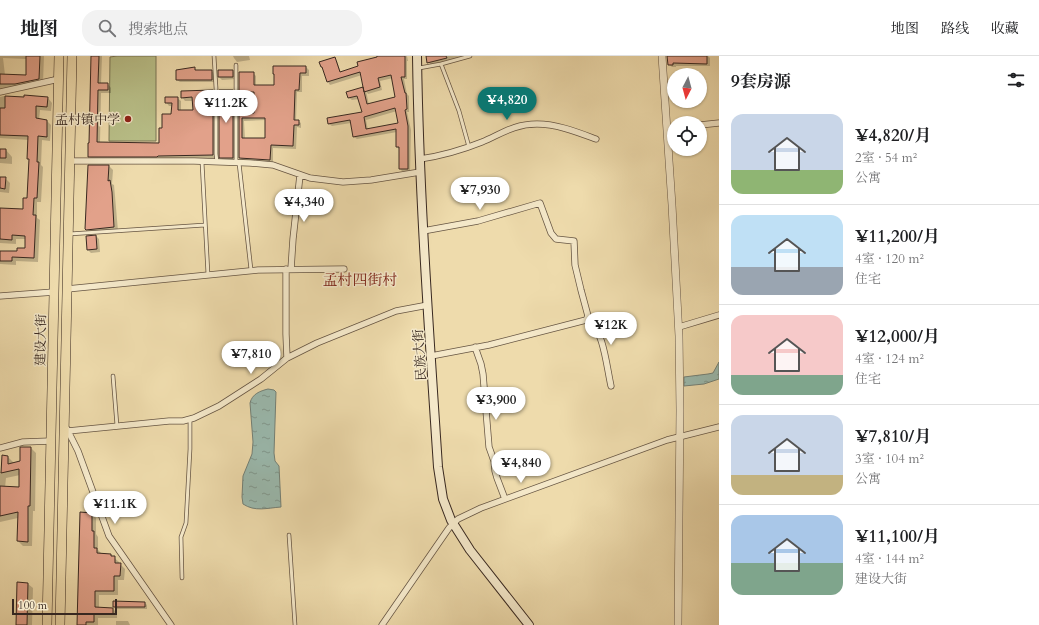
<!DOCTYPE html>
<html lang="zh">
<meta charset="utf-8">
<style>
body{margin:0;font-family:Cardo,"Noto Serif SC",serif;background:#f2f2f2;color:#202124;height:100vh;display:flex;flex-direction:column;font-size:15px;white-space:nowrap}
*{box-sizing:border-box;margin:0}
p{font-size:13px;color:#757577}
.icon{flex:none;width:22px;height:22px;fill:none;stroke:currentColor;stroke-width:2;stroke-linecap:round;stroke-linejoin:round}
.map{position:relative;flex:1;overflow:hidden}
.side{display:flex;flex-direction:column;background:#fff;width:320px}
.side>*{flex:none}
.needle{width:26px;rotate:186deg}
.fabs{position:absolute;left:667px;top:12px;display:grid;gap:8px}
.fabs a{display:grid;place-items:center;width:40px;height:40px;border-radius:50%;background:#fff;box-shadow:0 1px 3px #0004;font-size:20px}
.scale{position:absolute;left:12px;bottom:10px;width:105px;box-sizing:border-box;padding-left:4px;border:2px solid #382820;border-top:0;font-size:11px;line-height:14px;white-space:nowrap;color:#382820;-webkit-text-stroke:3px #f4e8c9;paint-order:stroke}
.price{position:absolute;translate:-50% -34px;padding:0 9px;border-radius:14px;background:#fff;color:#222;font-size:13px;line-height:26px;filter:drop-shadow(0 1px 2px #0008)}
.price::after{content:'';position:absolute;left:50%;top:24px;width:12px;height:9px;margin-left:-6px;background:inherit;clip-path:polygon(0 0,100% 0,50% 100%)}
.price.on{background:#0f766e;color:#fff}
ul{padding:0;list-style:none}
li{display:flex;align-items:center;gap:12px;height:100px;padding:0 12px}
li+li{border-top:1px solid #e0e0e0}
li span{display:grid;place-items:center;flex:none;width:112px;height:80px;border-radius:12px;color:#555}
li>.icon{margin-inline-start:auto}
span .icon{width:48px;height:48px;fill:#fffc;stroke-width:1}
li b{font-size:17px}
h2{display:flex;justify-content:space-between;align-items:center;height:48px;padding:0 12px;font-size:17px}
header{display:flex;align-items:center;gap:24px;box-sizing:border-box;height:56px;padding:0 20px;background:#fff;border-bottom:1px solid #e0e0e0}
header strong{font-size:19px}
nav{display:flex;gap:22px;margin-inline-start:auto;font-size:14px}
.search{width:280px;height:36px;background:#f2f2f2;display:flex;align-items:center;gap:10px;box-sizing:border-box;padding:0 14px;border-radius:16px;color:#757577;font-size:15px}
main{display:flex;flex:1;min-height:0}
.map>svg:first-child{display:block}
.pitch{fill:#b9c089;stroke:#787454}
.water{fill:url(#water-ripples);stroke:#738076}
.shadow{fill:#0003;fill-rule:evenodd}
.building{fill:#e2a18a;stroke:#382820;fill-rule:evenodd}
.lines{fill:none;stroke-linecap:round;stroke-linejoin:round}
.service-casing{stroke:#665543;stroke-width:4.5}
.minor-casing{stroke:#665543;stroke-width:7}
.tertiary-casing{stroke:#665543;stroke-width:8}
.secondary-casing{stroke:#382820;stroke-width:10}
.primary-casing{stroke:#382820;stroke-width:10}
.service{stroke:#f4e8c9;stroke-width:3}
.minor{stroke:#f4e8c9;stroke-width:5.5}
.tertiary{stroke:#f4e8c9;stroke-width:7}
.secondary{stroke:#f4e8c9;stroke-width:8}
.primary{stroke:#eedbac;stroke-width:9}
.poi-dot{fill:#8f2418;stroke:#f4e8c9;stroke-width:1.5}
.labels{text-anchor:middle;stroke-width:3;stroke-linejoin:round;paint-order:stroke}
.poi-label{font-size:13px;fill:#382820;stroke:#f4e8c9;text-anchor:end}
.street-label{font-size:13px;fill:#382820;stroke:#f4e8c9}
.quarter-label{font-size:15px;fill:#7a1f14;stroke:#f4e8c9}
</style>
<header>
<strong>地图</strong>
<div class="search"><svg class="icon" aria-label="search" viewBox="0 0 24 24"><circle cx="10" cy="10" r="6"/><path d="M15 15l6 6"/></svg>搜索地点</div>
<nav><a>地图</a><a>路线</a><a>收藏</a></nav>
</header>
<main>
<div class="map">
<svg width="719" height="569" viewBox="0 0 719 569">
<defs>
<pattern id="water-ripples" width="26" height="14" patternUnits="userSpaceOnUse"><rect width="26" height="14" fill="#9abaaf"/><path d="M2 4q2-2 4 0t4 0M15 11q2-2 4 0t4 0" fill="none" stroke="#7f978e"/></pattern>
</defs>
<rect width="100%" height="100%" fill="#eedbac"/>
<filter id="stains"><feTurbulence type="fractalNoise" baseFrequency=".005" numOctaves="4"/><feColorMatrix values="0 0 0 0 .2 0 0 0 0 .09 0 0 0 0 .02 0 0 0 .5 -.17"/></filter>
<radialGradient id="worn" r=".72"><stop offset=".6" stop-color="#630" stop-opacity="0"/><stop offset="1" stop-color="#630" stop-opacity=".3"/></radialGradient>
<path class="pitch" d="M117 0H156V85H109L110 1Z"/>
<path class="water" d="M719 306V323L704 328 684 330V321L708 318 713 317Z
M268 333 274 334 276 336 274 397 275 405 279 410 281 451C267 452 255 456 243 448L242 441 243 420 252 398 253 386 250 347C252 338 260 335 268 333Z"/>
<path class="shadow" d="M0 0H44L43 27 19 32H7V35L2 37 0 40ZM3 2 27 3V20L5 19Z
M92 0H102L101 28H108L111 32V37H101L100 87 160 88 163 73 172 59V50H169L166 46 177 42 181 45V55H194L193 45H185L182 41 213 35 216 39V102L92 104 89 100 90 88Z
M233 0H249L250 4 237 6 234 2Z
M378 0H407L408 5H407V23H404L407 38 409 40V56H407L411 74 410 116 402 115 400 113V94L397 91V76L357 83 354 81 351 67 332 70 329 68 363 57 359 43 352 44 349 42 365 35 362 19 330 29 328 26 324 13 334 2 337 5 341 17 378 2ZM393 22 397 41 369 49 366 35 368 38 382 34 380 25ZM397 55 400 68 368 74 366 64Z
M427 0H469L432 9 428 6Z
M667 0H708L710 2V10H676V11H672L669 8Z
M306 11 309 14V20H302V36H297L296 65H298L301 67V72L297 71 296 93 273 92V106L243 105 240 102V58H255V39H243L240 36 253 17 256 20V30H275ZM266 64V83H245L244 65Z
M194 12 197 15H211L214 17 215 26H180L177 24Z
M233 15 236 18V23L222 24 219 21Z
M233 35 235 38V104H223L220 101Z
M4 40 25 42H48L52 47 51 55 40 54 39 64 47 65 51 69 50 85 42 84 41 109 43 111 41 146H37V162L40 164 38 206 16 205V209L0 208V196H18L26 193V183H16V188L0 187V152H4L6 153 24 154 28 144 30 104 29 84 0 82V41Z
M0 94H6L12 101V108L0 107Z
M109 110 113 114 112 128 114 129 115 140 118 175 91 177 86 172Z
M0 122H5L10 127 9 137 0 136Z
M96 180 99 183 100 196 91 197 88 194Z
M21 392H31L36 397 35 455H33L32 490H23L18 485V462L0 466V416L2 415 8 401 13 406V408L21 406ZM20 419V432H5L6 422Z
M92 458 96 462V478L98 481V494L101 497 111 499 119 506V508H120L125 513 124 524H118V539H99V552L113 553 117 557V562H98V569H77Z
M18 527 28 528 33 532 32 569H17Z
M145 547 147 549V553H116L114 550Z
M116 565H128L130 569H116Z"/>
<path class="building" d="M26 0H40L39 23 15 28H0V18L26 19Z
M91 0H99L98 27H108V34H98L97 86 159 87V72H162V58H171L172 47H165V41H178V54H193L192 41 181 42V35L213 34V99L158 100 157 101H88V87H89Z
M377 0H405V21H401L405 37H406L407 53 405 54 408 70V113H399V91H396V73L353 81 350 64 328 68 327 62 362 56 357 40 348 42 346 36 363 31 367 48 395 41 391 19 378 22 380 31 364 36 360 16 327 26 322 11H321L319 6 335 1 340 16 358 10 357 6 377 1ZM395 52 398 67 366 73 364 61Z
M426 0H446L447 2 427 7Z
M667 0H707V8L673 7V9H668Z
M273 10H306V17H300L299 34H295L294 64H299V69H294L293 90 271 89 270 104 239 102V57H254V36H239V16H254V29H274V18H273ZM242 62H265V82H242Z
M195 11V14H212V24H176V14Z
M218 14H233V21H218Z
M219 34H233V102H219Z
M24 39 48 41 47 51 36 50V62L47 64V81L38 80 37 106H39L37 142H34L33 159H36L34 202 12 201V205H0V195H17V192H25V180L12 179V184L0 183V152L23 153V142H27L29 103H27L28 80 0 79V52H5V40L24 41Z
M0 93H6V102H0Z
M88 109H109L108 125 110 124 112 136 114 171 86 174 85 173Z
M0 121H6L5 133 0 132Z
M96 179 97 193 87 194 86 180Z
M20 391H31L30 450H28V486L17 485 18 456 0 460V430L19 431V413L1 417 2 399 8 400V408L20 405Z
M80 456 92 457V475H94V492H97V497L111 498V500H115V507H121L120 520H114V535H95V551L113 552V558H94V566H86V569H77Z
M17 526 28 527 27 569H16Z
M113 545 145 546V551H113Z"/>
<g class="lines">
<g class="service-casing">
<path id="service" d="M214 0 216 32V98L217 106
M441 8 459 55 469 91
M236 9V107
M419 12 441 8 470 0
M202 106 208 219
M239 107 251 214
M69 178 205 169
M113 320 117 370
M289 479 295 569
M182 522 181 481 186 467 190 393V363"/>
</g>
<g class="minor-casing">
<path id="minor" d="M0 36 59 23
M700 69 719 67
M420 103C441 100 462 94 482 86 501 78 514 68 537 68 557 68 577 76 596 83
M70 105H194L250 107 273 109 310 122 343 126 371 124 420 116
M423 175 478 165 540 147 551 177 556 183 574 185 575 209 581 234 588 260 586 264 489 289 431 300
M286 213V278L287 302
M291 213 293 183 300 119
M67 233 258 214 344 213
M0 240 54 236
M588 260C604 278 606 307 611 330
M679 271 719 259
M475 291 481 308 483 318 489 391 494 405 495 415 497 422 505 443
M67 373 78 395 109 480 171 569
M68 375 169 365H183L194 362 219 350 261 323 287 302 317 287 396 255 428 249
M0 392 23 386 51 385
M382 569 449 472 458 463 481 452 667 384 719 371"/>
</g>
<g class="tertiary-casing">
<path id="tertiary" d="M662 0 672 149 679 280 680 354 678 569"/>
</g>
<g class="secondary-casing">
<path id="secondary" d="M417 0C419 137 429 274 438 411L443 443 451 464 470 494 529 569"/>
</g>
<g class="primary-casing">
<path id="primary" d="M47 569 59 0
M60 569 72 0"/>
</g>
<use href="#service" class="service"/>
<use href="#minor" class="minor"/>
<use href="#tertiary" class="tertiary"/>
<use href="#secondary" class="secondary"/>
<use href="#primary" class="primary"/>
</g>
<circle class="poi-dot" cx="128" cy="63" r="4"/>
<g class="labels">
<g class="poi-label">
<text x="120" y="68">孟村镇中学</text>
</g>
<g class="street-label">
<text transform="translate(40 284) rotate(-89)" y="5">建设大街</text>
<text transform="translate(419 299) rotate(-94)" y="5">民族大街</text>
</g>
<g class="quarter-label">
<text x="360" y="229">孟村四街村</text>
</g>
</g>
<rect width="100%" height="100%" filter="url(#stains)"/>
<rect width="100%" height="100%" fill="url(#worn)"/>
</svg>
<div class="fabs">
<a><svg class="needle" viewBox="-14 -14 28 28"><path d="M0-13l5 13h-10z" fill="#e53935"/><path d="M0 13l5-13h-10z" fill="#757577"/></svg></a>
<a><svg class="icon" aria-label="locate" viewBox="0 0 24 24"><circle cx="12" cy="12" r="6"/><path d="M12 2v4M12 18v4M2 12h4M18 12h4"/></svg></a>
</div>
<div class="scale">100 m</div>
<b class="price on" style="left:507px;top:65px">¥4,820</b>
<b class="price" style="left:226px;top:68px">¥11.2K</b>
<b class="price" style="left:480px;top:155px">¥7,930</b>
<b class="price" style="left:304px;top:167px">¥4,340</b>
<b class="price" style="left:611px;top:290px">¥12K</b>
<b class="price" style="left:251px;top:319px">¥7,810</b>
<b class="price" style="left:496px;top:365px">¥3,900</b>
<b class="price" style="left:521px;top:428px">¥4,840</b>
<b class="price" style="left:115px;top:469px">¥11.1K</b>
</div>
<section class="side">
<h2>9套房源<svg class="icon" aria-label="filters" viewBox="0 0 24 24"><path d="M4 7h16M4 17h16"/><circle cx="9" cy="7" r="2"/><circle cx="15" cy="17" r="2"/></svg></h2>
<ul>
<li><span style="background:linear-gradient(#c9d6e8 70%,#8fb573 0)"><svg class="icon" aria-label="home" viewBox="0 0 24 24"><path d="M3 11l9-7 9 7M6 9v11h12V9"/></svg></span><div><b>¥4,820/月</b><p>2室 · 54 m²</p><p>公寓</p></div></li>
<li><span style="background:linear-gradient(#bfe0f5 65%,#9aa5b1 0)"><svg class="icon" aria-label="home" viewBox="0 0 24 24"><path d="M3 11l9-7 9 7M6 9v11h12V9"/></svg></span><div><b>¥11,200/月</b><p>4室 · 120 m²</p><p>住宅</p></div></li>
<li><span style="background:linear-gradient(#f6c9c9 75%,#7fa58c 0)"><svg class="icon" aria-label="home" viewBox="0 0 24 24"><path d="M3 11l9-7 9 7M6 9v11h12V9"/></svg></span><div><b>¥12,000/月</b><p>4室 · 124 m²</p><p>住宅</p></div></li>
<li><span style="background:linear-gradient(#c9d6e8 75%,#c2b280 0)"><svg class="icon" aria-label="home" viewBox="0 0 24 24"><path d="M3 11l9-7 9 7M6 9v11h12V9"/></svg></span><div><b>¥7,810/月</b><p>3室 · 104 m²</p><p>公寓</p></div></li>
<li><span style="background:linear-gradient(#a9c7e8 60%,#7fa58c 0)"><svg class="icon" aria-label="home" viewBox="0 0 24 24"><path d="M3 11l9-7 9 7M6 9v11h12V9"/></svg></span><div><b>¥11,100/月</b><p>4室 · 144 m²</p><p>建设大街</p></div></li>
</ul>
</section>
</main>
